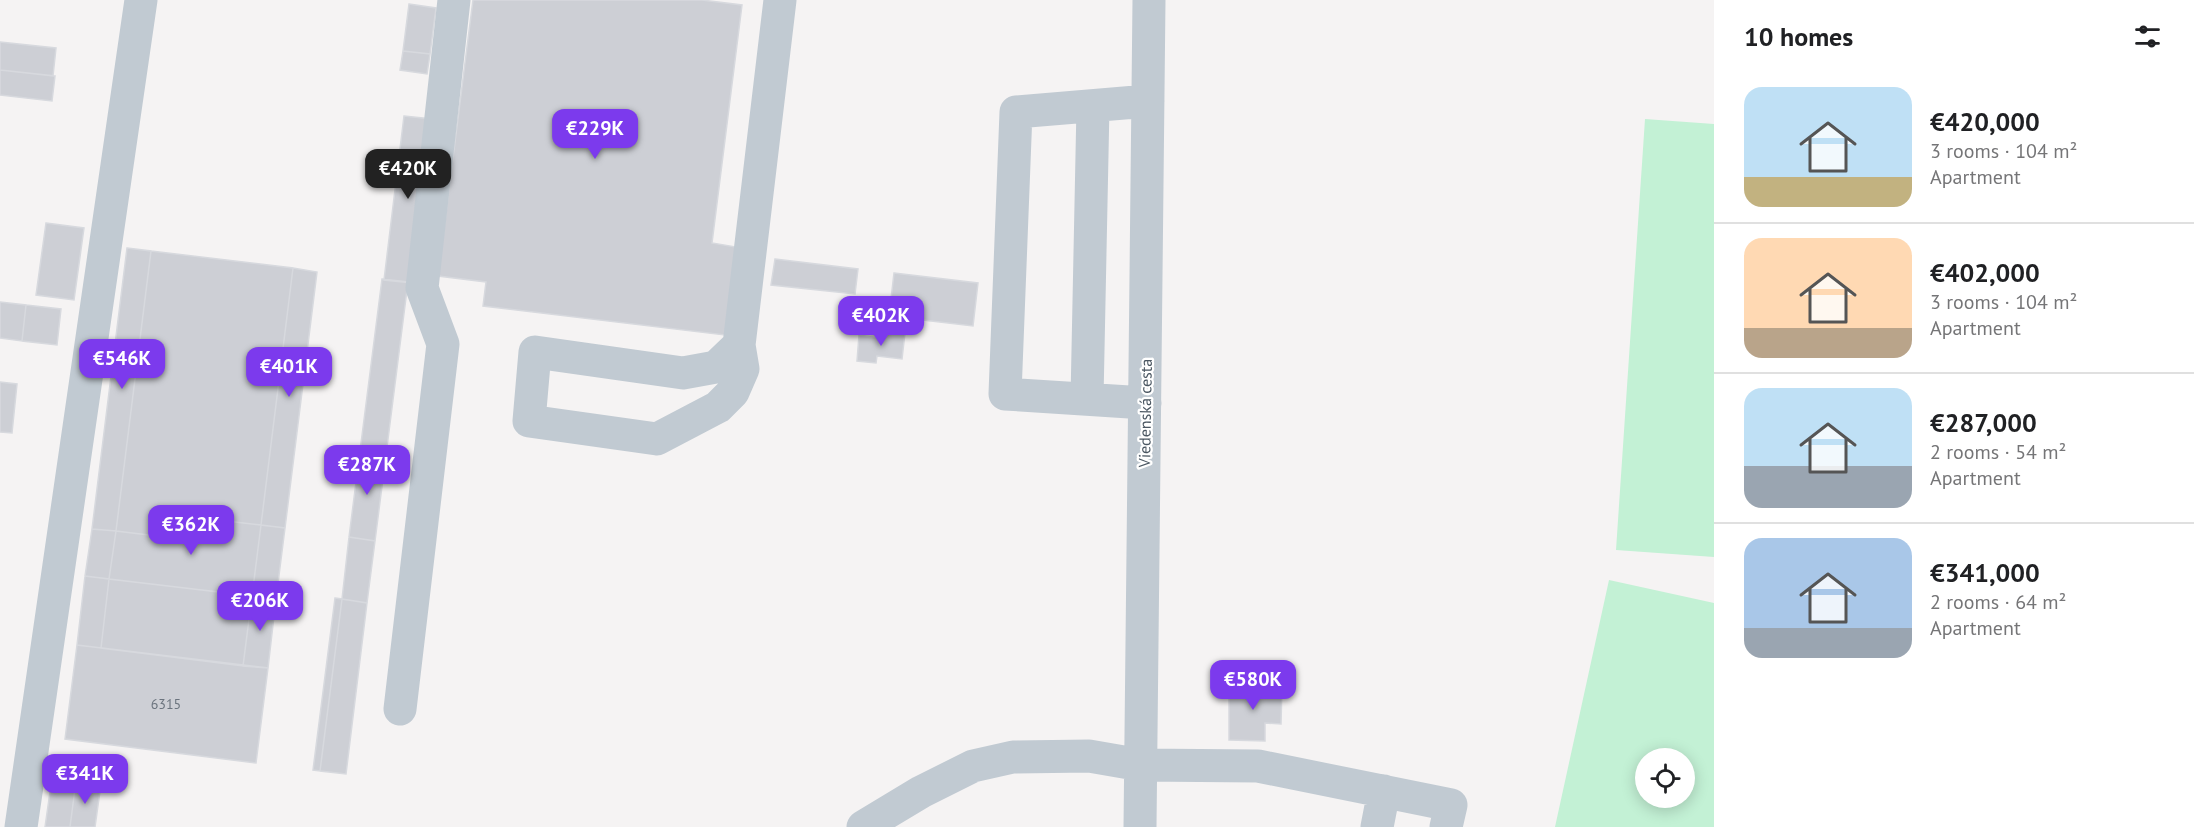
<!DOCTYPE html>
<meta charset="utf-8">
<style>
body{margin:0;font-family:"PT Sans",sans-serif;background:#f6f6f6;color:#202124;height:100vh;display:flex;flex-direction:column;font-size:22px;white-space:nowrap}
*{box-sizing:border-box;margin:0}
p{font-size:20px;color:#757577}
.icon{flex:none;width:33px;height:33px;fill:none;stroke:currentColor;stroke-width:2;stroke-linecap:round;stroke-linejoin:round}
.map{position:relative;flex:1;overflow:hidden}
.panel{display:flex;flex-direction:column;background:#fff;width:480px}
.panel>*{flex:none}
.controls{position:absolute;left:1635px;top:748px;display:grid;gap:12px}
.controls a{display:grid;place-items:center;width:60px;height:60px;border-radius:50%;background:#fff;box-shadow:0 3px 15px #0003;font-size:30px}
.price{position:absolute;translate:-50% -51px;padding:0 14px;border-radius:12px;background:#7c3aed;color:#fff;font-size:20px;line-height:39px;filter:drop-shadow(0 2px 3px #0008)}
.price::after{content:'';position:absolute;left:50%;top:36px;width:18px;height:14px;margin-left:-9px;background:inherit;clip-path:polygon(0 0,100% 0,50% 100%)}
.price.selected{background:#222;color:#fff}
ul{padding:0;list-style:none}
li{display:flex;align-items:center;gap:18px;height:150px;padding:0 30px}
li+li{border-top:2px solid #e0e0e0}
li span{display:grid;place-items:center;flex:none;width:168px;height:120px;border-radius:18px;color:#555}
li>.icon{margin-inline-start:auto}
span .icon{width:72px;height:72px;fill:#fffc;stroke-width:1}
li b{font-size:26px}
h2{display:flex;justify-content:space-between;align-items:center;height:72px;padding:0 30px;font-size:26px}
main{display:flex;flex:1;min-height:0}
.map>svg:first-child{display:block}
.green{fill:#c3f1d5;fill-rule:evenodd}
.building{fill:#cdcfd5;stroke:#d7d9de;stroke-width:1.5}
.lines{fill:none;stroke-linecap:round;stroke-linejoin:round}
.minor{stroke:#c1cad2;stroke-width:33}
.labels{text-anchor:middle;stroke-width:4.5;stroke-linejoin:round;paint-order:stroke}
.number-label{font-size:14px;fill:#6b747e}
.street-label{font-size:16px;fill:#4a5661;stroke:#fff}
</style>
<main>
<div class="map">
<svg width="1714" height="827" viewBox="0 0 1714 827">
<rect width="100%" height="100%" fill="#f5f3f3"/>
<path class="green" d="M1645 119 1714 124V557L1616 550Z
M1609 580 1714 603V827H1555ZM1646 759H1684V798H1646Z"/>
<path class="building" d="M473 0H702L742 5 712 243 736 247 725 335 483 306 486 282 438 276Z
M409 4 436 8 430 54 403 51Z
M0 42 56 48 53 76 0 70Z
M403 51 430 54 427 74 400 70Z
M0 70 55 76 52 101 0 95Z
M404 116 432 119 412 283 384 280Z
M46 223 84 228 74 300 36 295Z
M127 248 151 251 116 531 92 529Z
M151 251 293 268 261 525 168 514 165 537 116 531Z
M775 259 858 269 855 294 771 285Z
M293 268 317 272 285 528 261 525Z
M894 273 978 283 973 326 889 316Z
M382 279 408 282 386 455 360 451Z
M0 302 26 305 22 341 0 338Z
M26 305 61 309 57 345 22 341Z
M880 330 905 333 902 359 877 356 876 363 857 361 859 335 879 338Z
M0 382 17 384 12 433 0 432Z
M360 451 386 455 375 541 349 537Z
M168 514 261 525 252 596 109 579 116 531 165 537Z
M261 525 285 528 276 599 252 596Z
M92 529 116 531 109 579 85 576Z
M349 537 375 541 367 603 342 599Z
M85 576 109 579 101 648 77 645Z
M109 579 252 596 243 666 101 648Z
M252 596 276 599 268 668 243 666Z
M335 598 342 599 320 771 313 770Z
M342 599 367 603 346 774 320 771Z
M77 645 268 668 256 763 65 739Z
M1229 685 1282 686 1281 724 1265 723V741L1229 740Z
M52 778 76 781 70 827H45Z
M76 781 101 784 95 827H70Z"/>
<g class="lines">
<path class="minor" d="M739 345 716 367 683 373 535 352 529 421 657 439 718 407 733 392 743 369 739 345 780 0
M1087 399 1093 106
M1145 403 1005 394 1016 112 1148 101
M400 709 443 344 422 288 454 0
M21 827 141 0
M863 827 921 792 973 766 1013 757 1089 756 1141 765 1258 766 1451 805 1446 827
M1140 827 1149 0
M1377 827 1384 791"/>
</g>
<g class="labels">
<g class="number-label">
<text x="166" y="709">6315</text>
</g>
<g class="street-label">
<text transform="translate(1145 413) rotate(-89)" y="6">Viedenská cesta</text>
</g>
</g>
</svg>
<div class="controls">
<a><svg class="icon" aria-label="locate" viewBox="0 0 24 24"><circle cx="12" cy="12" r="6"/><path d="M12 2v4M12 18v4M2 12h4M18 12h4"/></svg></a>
</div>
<b class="price" style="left:595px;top:160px">€229K</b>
<b class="price selected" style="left:408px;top:200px">€420K</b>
<b class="price" style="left:881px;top:347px">€402K</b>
<b class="price" style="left:122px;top:390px">€546K</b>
<b class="price" style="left:289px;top:398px">€401K</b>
<b class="price" style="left:367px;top:496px">€287K</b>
<b class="price" style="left:191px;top:556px">€362K</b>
<b class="price" style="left:260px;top:632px">€206K</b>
<b class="price" style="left:1253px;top:711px">€580K</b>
<b class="price" style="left:85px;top:805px">€341K</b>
</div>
<section class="panel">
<h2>10 homes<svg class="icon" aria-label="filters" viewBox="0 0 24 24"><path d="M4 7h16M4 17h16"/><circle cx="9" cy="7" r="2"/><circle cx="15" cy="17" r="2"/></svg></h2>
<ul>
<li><span style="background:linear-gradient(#bfe0f5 75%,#c2b280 0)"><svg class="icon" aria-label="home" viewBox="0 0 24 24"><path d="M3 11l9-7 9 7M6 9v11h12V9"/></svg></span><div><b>€420,000</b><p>3 rooms · 104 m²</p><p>Apartment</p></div></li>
<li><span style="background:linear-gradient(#ffd9b3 75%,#b9a48a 0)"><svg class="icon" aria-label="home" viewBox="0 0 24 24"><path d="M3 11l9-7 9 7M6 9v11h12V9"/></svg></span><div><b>€402,000</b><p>3 rooms · 104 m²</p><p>Apartment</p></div></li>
<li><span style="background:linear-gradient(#bfe0f5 65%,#9aa5b1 0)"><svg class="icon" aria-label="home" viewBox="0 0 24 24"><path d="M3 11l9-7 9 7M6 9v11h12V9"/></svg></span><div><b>€287,000</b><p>2 rooms · 54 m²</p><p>Apartment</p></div></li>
<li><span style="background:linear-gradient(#a9c7e8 75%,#9aa5b1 0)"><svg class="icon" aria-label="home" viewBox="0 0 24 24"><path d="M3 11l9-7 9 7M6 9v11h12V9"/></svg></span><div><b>€341,000</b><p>2 rooms · 64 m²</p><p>Apartment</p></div></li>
</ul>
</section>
</main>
